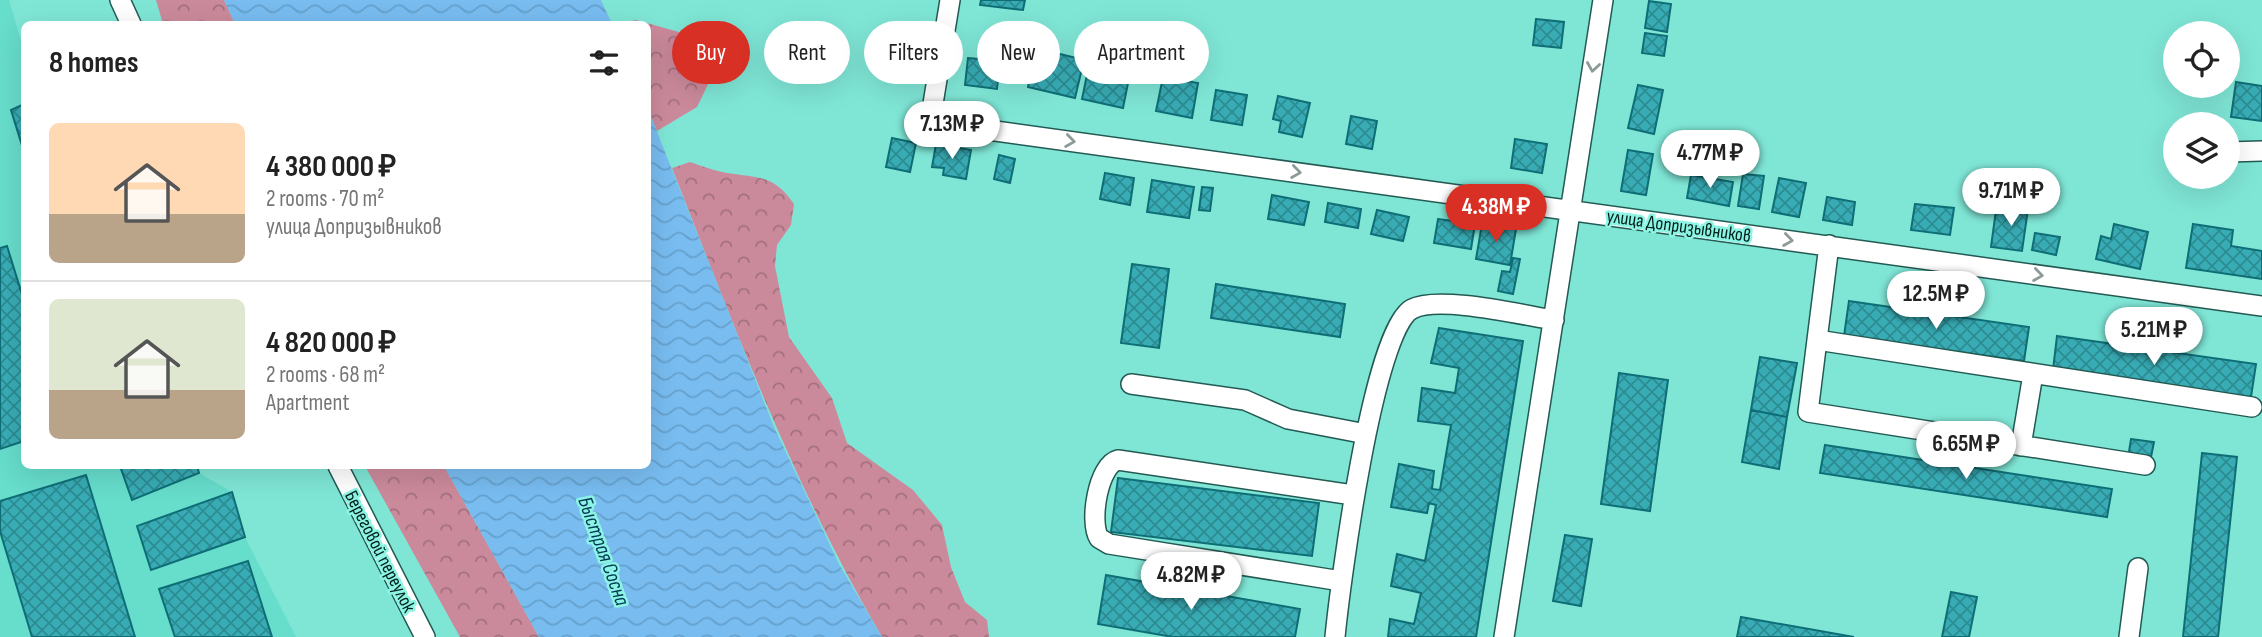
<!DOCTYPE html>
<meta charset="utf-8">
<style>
body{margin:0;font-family:"Sofia Sans Condensed",sans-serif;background:#f2f2f2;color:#222;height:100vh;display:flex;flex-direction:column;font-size:26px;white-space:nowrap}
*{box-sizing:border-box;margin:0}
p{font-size:23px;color:#767676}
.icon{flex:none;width:38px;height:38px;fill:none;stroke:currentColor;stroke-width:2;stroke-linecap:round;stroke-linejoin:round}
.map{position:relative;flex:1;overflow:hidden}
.sheet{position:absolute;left:21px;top:21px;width:630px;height:448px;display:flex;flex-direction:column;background:#fff;border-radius:10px;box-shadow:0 7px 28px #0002}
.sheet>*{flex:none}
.top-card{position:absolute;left:672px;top:21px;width:665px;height:63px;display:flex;gap:14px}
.buttons{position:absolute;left:2163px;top:21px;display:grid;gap:14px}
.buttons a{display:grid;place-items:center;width:77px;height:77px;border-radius:50%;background:#fff;box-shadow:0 7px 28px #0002;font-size:35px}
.price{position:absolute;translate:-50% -60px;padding:0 16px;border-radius:24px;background:#fff;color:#222;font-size:23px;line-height:46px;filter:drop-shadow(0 2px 4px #0008)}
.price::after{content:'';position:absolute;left:50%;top:42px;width:21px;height:16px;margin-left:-10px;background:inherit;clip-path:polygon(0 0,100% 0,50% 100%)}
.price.on{background:#d93025;color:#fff}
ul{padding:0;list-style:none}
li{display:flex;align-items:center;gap:21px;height:175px;padding:0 28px}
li+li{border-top:2px solid #e0e0e0}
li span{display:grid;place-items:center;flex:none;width:196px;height:140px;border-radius:10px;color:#555}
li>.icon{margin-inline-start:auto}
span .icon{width:84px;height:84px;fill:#fffc;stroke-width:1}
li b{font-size:30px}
h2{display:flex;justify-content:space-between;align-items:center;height:84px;padding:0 28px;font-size:30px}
.chip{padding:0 24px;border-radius:32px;background:#fff;box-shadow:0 7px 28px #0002;font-size:24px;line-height:63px}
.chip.on{background:#d93025;color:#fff}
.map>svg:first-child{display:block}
.built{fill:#67ddcc}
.forest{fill:url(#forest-crowns)}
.water{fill:url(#water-waves)}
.building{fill:url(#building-cross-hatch);stroke:#0f6e75;stroke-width:2}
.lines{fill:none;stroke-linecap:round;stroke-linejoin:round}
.minor-casing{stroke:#235a53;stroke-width:22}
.minor{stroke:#fff;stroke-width:19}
.oneway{stroke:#8c9a98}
.labels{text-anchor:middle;stroke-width:5;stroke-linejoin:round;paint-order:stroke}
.street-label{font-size:19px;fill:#001f1a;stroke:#8cf4e3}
.water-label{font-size:21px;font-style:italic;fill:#003658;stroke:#8cf4e3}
</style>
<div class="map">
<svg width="2262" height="637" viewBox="0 0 2262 637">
<defs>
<pattern id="forest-crowns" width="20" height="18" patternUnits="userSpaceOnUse" patternTransform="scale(1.75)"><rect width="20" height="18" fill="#cb8a9b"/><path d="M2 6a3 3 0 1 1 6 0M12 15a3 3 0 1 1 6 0" fill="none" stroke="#a2707e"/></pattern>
<pattern id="water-waves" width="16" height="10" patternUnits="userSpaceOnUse" patternTransform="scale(1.75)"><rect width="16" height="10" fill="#78bcf0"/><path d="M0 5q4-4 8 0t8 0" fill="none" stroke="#66a1cd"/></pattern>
<pattern id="building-cross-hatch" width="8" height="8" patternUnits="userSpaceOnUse" patternTransform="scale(1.75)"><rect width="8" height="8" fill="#38acb5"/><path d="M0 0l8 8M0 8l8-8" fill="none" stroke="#2d8b92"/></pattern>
</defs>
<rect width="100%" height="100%" fill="#7fe6d6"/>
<path class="built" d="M0 0H9L24 51V466H197L199 473 232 492 245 537 296 637H0Z"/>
<path class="forest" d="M156 0H224L235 24H163Z
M636 20 711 41 718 64 697 107 657 131 648 109V24H618Z
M690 162C702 166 715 171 727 173 760 178 774 175 794 204L791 225 777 245 775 266 789 337 832 398 847 443 913 490 942 525 951 567 965 602 987 620 989 637H882C794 487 735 329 672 168Z
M365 466H444L539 637H460Z"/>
<path class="water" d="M224 0H601L612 24H235Z
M648 109 774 427 839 564 882 637H539L444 466H648Z"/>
<path class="building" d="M981 0H1025L1023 10 980 5Z
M1649 1 1671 4 1667 32 1645 28Z
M1536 19 1564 22 1561 48 1533 45Z
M1645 33 1667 36 1664 56 1642 53Z
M886 38 915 43 910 75 881 70Z
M1056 53 1084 60 1075 98 1028 87 1035 57 1054 62Z
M968 58 1000 61 997 89 965 85Z
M1088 70 1129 78 1123 108 1082 99Z
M1163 77 1198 83 1192 118 1156 111Z
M2236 82 2262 86V121L2231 117Z
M1638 85 1663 90 1654 134 1628 128Z
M1216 90 1247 95 1242 125 1211 120Z
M1278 96 1310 103 1302 137 1279 132 1281 121 1273 119Z
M24 104V152L11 110Z
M1351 116 1377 121 1372 149 1346 144Z
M892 138 916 143 910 172 886 167Z
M1515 139 1547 144 1542 173 1511 168Z
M936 144 971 150 966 179 943 175 944 168 932 167Z
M1628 150 1653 154 1646 195 1621 191Z
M999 155 1015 159 1010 183 994 179Z
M1105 173 1134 178 1130 205 1100 199Z
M1743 174 1764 176 1759 209 1738 206Z
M1691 175 1733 182 1729 206 1687 198Z
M1779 178 1806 183 1799 217 1772 212Z
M1152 180 1194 187 1189 218 1147 212Z
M1202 187 1213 188 1210 211 1199 210Z
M1272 195 1309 202 1304 225 1268 219Z
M1827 197 1855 202 1852 225 1823 220Z
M2017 200 2029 202 2022 251 1991 247 1996 210 2015 213Z
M1328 203 1361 209 1358 228 1325 222Z
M1915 204 1954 208 1950 235 1911 230Z
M1377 210 1409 217 1403 241 1371 234Z
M1438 219 1475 224 1471 249 1434 243Z
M1482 224 1516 229 1510 265 1476 259Z
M2114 224 2148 232 2140 269 2096 259 2101 236 2111 239Z
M2193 224 2233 230 2231 246 2262 251V279L2186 268Z
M2035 233 2060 237 2056 255 2032 250Z
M7 246 24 301V441L0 449V248Z
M1513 258 1520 259 1513 294 1498 291 1502 271 1510 272Z
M1132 264 1169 269 1159 348 1121 343Z
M1216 284 1345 304 1340 337 1211 318Z
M1849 301 2029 327 2024 361 1844 336Z
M1439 328 1523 341 1476 637H1388L1390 619 1414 624 1421 593 1391 586 1397 554 1425 561 1436 505 1429 503 1427 513 1391 507 1399 464 1434 471 1432 489 1440 490 1451 425 1418 421 1422 388 1455 393 1459 368 1431 363Z
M2057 336 2256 364 2251 397 2053 370Z
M1760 357 1797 363 1787 417 1751 410Z
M1619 373 1668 380 1650 511 1601 504Z
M1751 410 1787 417 1779 469 1742 462Z
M2131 439 2154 442 2150 462 2128 458Z
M1825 445 2112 489 2107 517 1820 473Z
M2202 453 2237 457 2218 637H2183Z
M120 466H197L199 473 132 500Z
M86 475 135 637H32L0 531V501Z
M1118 478 1319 503 1312 556 1111 532Z
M232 492 245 537 151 570 137 526Z
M1565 535 1592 539 1581 606 1553 601Z
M248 561 272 637H175L159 589Z
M1106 575 1300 609 1295 637H1173L1098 624Z
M1951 592 1977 597 1969 637H1942Z
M1741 617 1854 637H1737Z"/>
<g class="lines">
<g class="minor-casing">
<path id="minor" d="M120 0 131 24
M950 0 930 122 2262 306
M2228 152 2262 151
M1829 245 1817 340 2252 407
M1817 340 1808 412 2145 465
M1131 384 1245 400 1288 419 1366 434
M2021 446 2033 374
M338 466 425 637
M1341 581 1109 544 1099 538C1089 522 1098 465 1118 460L1353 495
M1335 637C1340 586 1373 329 1412 309 1438 295 1522 315 1554 320
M1504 637 1603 0
M2129 637 2138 568"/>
</g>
<use href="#minor" class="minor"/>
</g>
<defs><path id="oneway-chevron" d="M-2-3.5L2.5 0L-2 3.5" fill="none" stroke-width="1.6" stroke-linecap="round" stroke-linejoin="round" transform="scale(1.75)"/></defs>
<g class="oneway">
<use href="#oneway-chevron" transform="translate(1593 67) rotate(99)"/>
<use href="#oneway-chevron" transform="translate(1070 141) rotate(8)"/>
<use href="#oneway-chevron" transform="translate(1296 172) rotate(8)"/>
<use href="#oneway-chevron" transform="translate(1788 240) rotate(8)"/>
<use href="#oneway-chevron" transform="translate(2038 275) rotate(8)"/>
</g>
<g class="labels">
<g class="street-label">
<text transform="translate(1679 225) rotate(8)" y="7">улица Допризывников</text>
<text transform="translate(381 551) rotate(63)" y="7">Береговой переулок</text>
</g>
<g class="water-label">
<text transform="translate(604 551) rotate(70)" y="7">Быстрая Сосна</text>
</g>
</g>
</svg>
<div class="buttons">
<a><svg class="icon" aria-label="locate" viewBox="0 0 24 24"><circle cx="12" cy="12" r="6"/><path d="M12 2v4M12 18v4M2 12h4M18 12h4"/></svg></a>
<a><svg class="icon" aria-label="layers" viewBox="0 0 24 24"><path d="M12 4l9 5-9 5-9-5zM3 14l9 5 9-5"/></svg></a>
</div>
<b class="price" style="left:952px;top:161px">7.13M ₽</b>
<b class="price" style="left:1710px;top:190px">4.77M ₽</b>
<b class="price" style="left:2011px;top:228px">9.71M ₽</b>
<b class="price on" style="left:1496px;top:244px">4.38M ₽</b>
<b class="price" style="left:1936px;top:331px">12.5M ₽</b>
<b class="price" style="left:2154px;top:367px">5.21M ₽</b>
<b class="price" style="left:1966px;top:481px">6.65M ₽</b>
<b class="price" style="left:1191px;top:612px">4.82M ₽</b>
<div class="top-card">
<a class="chip on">Buy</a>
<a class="chip">Rent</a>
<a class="chip">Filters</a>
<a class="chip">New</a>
<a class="chip">Apartment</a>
</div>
<section class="sheet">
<h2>8 homes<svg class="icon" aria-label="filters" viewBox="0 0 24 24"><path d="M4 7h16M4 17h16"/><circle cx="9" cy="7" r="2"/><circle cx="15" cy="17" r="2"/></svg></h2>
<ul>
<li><span style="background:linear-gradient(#ffd9b3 65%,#b9a48a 0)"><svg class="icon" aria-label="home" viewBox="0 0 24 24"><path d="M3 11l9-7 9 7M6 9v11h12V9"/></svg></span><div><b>4 380 000 ₽</b><p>2 rooms · 70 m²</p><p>улица Допризывников</p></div></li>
<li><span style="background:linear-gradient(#dfe7d0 65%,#b9a48a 0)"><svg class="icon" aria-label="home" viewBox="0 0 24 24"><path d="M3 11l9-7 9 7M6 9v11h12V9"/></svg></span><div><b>4 820 000 ₽</b><p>2 rooms · 68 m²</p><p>Apartment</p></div></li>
</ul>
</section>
</div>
